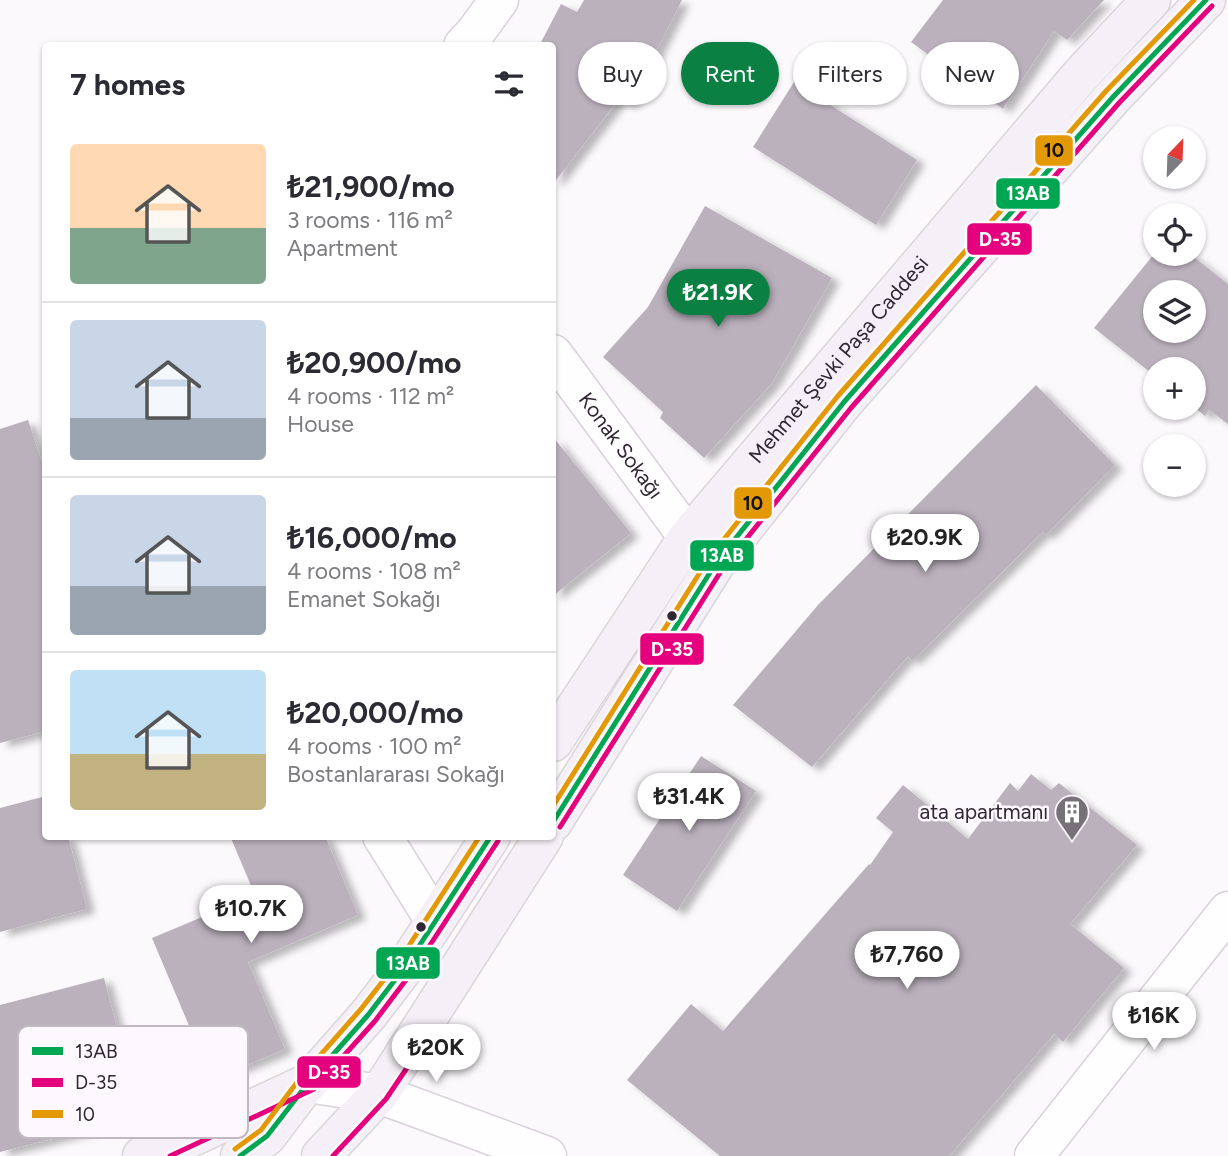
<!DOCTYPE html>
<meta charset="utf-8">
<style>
body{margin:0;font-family:Figtree,sans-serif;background:#f2f2f3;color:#2b2b33;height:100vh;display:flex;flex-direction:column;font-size:26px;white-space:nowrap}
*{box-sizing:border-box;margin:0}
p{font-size:23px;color:#7c7c81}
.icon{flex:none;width:38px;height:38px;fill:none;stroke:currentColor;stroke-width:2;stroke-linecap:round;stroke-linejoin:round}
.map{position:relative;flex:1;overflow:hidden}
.sheet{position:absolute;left:42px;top:42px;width:514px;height:798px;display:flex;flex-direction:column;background:#fff;border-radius:7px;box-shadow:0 2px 5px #0004}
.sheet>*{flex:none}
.hud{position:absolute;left:578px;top:42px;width:544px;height:63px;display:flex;gap:14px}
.needle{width:46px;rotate:23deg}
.buttons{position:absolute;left:1143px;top:126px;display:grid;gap:14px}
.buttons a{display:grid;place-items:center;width:63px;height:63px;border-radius:50%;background:#fff;box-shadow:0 2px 5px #0004;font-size:35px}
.price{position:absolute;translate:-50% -60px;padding:0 16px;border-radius:24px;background:#fff;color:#222;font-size:23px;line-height:46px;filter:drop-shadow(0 2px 4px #0008)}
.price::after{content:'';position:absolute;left:50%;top:42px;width:21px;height:16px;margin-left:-10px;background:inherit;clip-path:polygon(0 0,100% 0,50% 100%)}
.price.selected{background:#0b8043;color:#fff}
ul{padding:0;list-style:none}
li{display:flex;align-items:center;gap:21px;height:175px;padding:0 28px}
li+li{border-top:2px solid #e1e1e2}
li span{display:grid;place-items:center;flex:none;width:196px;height:140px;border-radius:7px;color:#555}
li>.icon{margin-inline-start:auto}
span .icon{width:84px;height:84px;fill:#fffc;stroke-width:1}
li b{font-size:30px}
h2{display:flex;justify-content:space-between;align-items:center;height:84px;padding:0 28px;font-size:30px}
.tag{padding:0 24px;border-radius:32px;background:#fff;box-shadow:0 2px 5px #0004;font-size:24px;line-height:63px}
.tag.selected{background:#0b8043;color:#fff}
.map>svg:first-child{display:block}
.building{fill:#bbb1bd;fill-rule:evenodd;filter:url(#shadow)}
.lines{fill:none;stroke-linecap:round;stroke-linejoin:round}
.street-casing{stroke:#d8d1d9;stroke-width:41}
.secondary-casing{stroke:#d8d1d9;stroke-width:41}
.primary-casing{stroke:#d9d6d9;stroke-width:41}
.street{stroke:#fffeff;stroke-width:38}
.secondary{stroke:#fffeff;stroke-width:38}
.primary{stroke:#f5f0f7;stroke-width:38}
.bus-1-casing{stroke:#fdf8fe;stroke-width:10}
.bus-2-casing{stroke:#fdf8fe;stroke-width:10}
.bus-3-casing{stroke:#fdf8fe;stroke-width:10}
.bus-1{stroke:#00a651;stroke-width:5}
.bus-2{stroke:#e5007d;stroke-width:5}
.bus-3{stroke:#e39905;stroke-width:5}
.bus-dot{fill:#302732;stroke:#fdf8fe;stroke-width:2.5}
.labels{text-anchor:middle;stroke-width:5;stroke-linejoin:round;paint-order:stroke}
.street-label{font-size:21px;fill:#302732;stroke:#fdf8fe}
.poi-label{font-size:21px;fill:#302732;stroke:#fdf8fe;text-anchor:end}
.key{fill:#fdf8fe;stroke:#c0b9c1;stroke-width:2}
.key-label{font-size:19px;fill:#302732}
.line-badge{stroke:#fdf8fe;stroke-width:2.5}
.badge-label{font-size:19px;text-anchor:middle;font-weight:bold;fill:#fff}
.pale-badge-label{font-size:19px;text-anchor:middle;font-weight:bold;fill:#111}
</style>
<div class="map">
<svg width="1228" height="1156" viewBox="0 0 1228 1156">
<defs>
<filter id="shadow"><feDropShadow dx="8" dy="4.5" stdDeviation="3.5" flood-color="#0004"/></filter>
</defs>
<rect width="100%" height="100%" fill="#fcf9fd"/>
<path class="building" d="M584 0H682L629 104 619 99 553 184V46H539L561 4 577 12Z
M943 0H1104L1067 40 1054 31 1003 109 911 42Z
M794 82 917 160 876 225 753 147Z
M705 206 832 278 772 383 704 458 660 418 663 412 603 357 648 307Z
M1154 254H1190L1228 284V424L1209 410 1205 416 1194 407V369H1155V376L1094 328ZM1155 292H1194V331H1155Z
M1036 385 1115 465 1046 535 1043 532 912 661 908 656 812 767 733 705 818 605Z
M28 420 46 474V731L0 743V429Z
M553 437 631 533 553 596Z
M701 756 756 791 677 911 623 875Z
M1031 774 1051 790 1059 783 1137 845 1070 924 1124 968 1063 1042 1054 1034 949 1156H720L627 1080 691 1004 723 1031 869 864 870 865 893 832 876 818 903 785 968 839 1010 783 1018 791Z
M46 796V836H68L87 909 0 932V808Z
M230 836H325L358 915 248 962 285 1049 212 1080 152 938 255 895Z
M104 978 140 1117 0 1152V1005Z"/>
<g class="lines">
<g class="street-casing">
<g id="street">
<path d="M463 46 475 33 499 0"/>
<path id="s1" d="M553 354 688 537"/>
<path d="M382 836 435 921"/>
<path d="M1034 1156 1228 911"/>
</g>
</g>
<g class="secondary-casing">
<path id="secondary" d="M308 1083 379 1094 547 1156"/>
</g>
<g class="primary-casing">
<g id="primary">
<path id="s2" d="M553 742 688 537 1080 76 1151 0"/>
<path d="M553 822 716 563 844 402 1113 97 1206 0"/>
<path d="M142 1156 175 1145 308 1083 368 1015 408 963 491 836"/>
<path d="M240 1156 267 1136 304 1087"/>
<path d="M321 1156 379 1094 544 836"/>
</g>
</g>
<use href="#street" class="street"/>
<use href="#secondary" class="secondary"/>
<use href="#primary" class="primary"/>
<g class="bus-1-casing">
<path id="bus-1" d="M553 822 716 563 844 402 1113 97 1206 0
M240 1156 267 1136 308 1083 368 1015 408 963 491 836"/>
</g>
<g class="bus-2-casing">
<path id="bus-2" d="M560 827 723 568 851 408 1119 103 1212 6
M170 1156 314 1089 375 1021 415 968 498 841
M333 1156 386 1099 423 1044"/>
</g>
<g class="bus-3-casing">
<path id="bus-3" d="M553 806 709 558 837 397 1106 91 1194 0
M235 1149 261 1130 301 1077 361 1009 401 958 480 836"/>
</g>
<use href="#bus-1" class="bus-1"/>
<use href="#bus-2" class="bus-2"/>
<use href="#bus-3" class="bus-3"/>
</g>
<defs>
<g id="building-pin" transform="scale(1.75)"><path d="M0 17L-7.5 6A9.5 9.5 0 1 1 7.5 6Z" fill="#777079" stroke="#fdf8fe"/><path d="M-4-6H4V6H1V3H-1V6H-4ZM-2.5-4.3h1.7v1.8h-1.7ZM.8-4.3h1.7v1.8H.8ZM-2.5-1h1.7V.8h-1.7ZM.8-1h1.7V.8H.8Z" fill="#fff"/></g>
</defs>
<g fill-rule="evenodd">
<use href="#building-pin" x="1072" y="812"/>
</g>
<g class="bus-dot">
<circle cx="672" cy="616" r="6"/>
<circle cx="421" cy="927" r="6"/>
</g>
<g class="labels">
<g class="street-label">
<text dy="7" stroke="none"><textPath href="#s2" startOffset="478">Mehmet Şevki Paşa Caddesi</textPath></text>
<text dy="7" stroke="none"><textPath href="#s1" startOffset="114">Konak Sokağı</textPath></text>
</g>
<g class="poi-label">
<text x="1048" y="819">ata apartmanı</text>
</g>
</g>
<rect x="18" y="1026" width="230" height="112" rx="10" class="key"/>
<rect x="32" y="1047" width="31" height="8" fill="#00a651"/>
<rect x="32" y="1078" width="31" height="9" fill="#e5007d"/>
<rect x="32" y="1110" width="31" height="8" fill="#e39905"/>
<g class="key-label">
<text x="75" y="1058">13AB</text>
<text x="75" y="1089">D-35</text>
<text x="75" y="1121">10</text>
</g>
<g class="line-badge">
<rect x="1034" y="134" width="40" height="33" rx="7" fill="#e39905"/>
<rect x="995" y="177" width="66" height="33" rx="7" fill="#00a651"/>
<rect x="966" y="222" width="67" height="34" rx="7" fill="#e5007d"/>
<rect x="733" y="486" width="40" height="34" rx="7" fill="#e39905"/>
<rect x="689" y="539" width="66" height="33" rx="7" fill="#00a651"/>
<rect x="639" y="632" width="66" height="34" rx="7" fill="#e5007d"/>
<rect x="375" y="946" width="66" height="34" rx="7" fill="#00a651"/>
<rect x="296" y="1055" width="66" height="34" rx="7" fill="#e5007d"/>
</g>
<g class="badge-label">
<text x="1028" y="200">13AB</text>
<text x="1000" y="246">D-35</text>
<text x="722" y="562">13AB</text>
<text x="672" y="656">D-35</text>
<text x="408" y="970">13AB</text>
<text x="329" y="1079">D-35</text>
</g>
<g class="pale-badge-label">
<text x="1054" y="157">10</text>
<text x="753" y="510">10</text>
</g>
</svg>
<div class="buttons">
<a><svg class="needle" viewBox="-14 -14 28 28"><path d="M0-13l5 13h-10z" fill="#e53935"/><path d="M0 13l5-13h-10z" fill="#7c7c81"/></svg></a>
<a><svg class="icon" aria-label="locate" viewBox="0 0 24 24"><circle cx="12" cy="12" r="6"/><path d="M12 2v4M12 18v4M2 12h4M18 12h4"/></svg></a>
<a><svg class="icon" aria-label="layers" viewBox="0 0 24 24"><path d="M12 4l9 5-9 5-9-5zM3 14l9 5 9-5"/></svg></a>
<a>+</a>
<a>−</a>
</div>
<b class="price selected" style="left:718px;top:329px">₺21.9K</b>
<b class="price" style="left:925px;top:574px">₺20.9K</b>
<b class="price" style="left:689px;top:833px">₺31.4K</b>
<b class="price" style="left:251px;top:945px">₺10.7K</b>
<b class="price" style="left:907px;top:991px">₺7,760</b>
<b class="price" style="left:1154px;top:1052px">₺16K</b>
<b class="price" style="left:436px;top:1084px">₺20K</b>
<div class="hud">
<a class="tag">Buy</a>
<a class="tag selected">Rent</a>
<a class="tag">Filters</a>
<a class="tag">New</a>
</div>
<section class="sheet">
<h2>7 homes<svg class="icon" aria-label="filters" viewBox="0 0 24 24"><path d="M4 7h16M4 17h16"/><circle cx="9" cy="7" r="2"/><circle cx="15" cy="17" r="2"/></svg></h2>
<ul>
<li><span style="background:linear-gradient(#ffd9b3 60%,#7fa58c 0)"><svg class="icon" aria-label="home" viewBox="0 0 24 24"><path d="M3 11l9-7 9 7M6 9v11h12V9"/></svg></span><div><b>₺21,900/mo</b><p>3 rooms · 116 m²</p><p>Apartment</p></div></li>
<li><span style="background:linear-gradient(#c9d6e8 70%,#9aa5b1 0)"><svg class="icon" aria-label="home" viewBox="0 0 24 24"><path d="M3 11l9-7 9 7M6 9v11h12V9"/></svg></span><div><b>₺20,900/mo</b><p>4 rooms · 112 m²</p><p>House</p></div></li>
<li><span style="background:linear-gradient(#c9d6e8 65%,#9aa5b1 0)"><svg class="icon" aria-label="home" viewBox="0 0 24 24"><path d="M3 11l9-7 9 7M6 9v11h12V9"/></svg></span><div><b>₺16,000/mo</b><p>4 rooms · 108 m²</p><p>Emanet Sokağı</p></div></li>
<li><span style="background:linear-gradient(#bfe0f5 60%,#c2b280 0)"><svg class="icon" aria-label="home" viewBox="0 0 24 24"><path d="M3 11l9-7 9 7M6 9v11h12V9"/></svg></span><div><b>₺20,000/mo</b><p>4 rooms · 100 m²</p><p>Bostanlararası Sokağı</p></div></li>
</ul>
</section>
</div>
